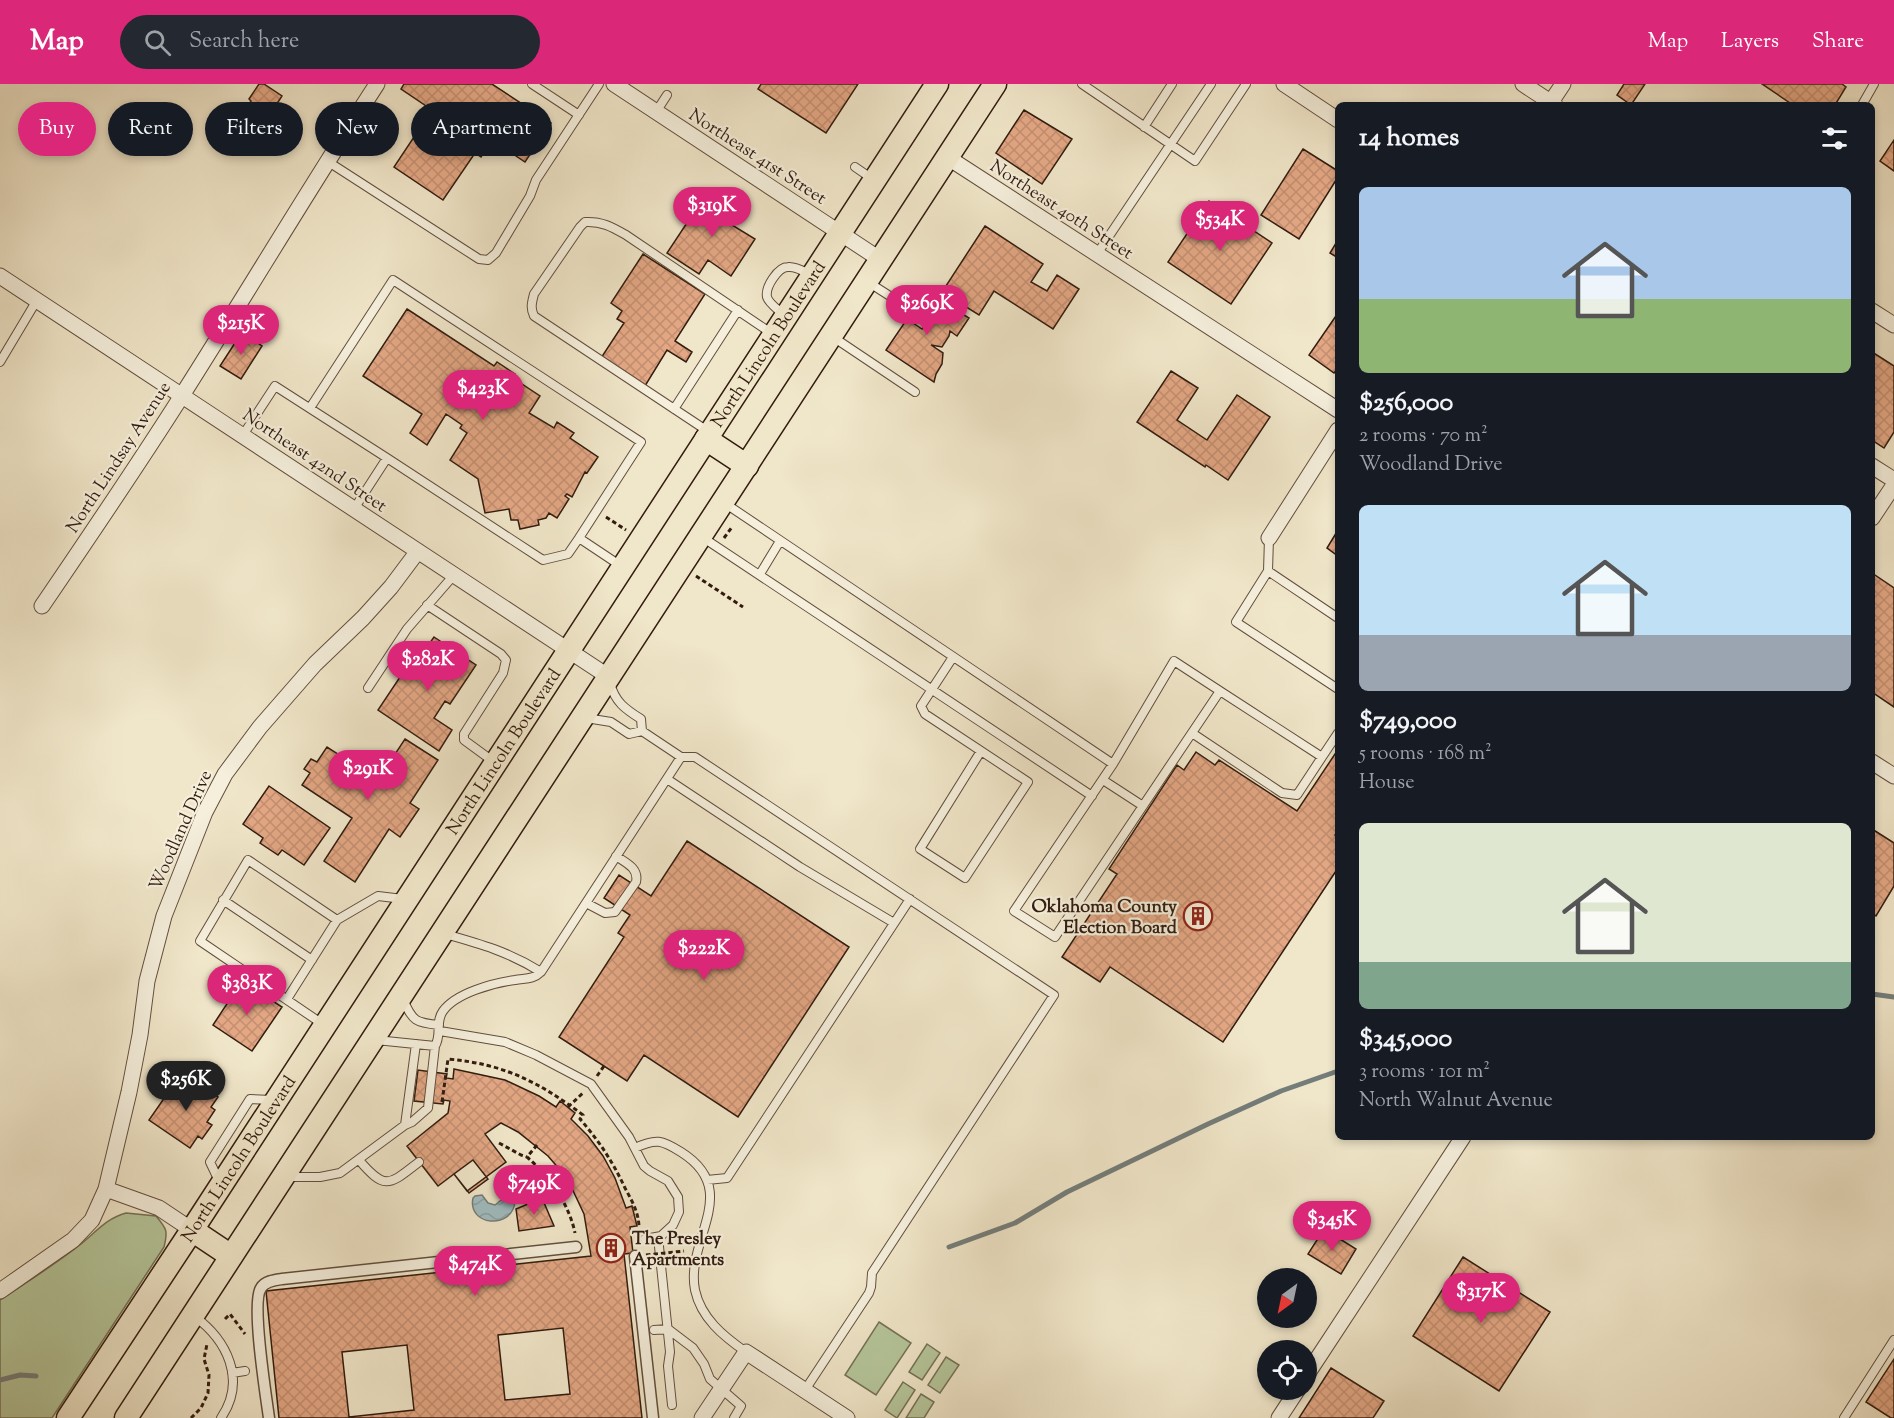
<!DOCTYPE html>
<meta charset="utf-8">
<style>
body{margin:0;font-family:"Sorts Mill Goudy",serif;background:#242831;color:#f1f3f6;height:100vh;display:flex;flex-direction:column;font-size:22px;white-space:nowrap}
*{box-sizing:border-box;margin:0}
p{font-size:20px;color:#9ea1a6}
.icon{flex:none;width:33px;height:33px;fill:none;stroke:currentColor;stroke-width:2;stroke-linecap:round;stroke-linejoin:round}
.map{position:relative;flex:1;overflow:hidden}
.side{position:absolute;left:1335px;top:18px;width:540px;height:1038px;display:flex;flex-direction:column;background:#171b24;border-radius:9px;box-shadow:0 3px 9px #0003}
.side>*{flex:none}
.hud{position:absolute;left:18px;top:18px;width:570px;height:54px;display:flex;gap:12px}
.needle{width:39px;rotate:213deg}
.tools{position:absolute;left:1257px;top:1184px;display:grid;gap:12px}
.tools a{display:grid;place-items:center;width:60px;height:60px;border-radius:50%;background:#171b24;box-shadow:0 3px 9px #0003;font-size:30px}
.price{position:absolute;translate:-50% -51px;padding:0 14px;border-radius:21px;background:#db2777;color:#fff;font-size:20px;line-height:39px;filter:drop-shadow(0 2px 3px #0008)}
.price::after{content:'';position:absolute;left:50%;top:36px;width:18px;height:14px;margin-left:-9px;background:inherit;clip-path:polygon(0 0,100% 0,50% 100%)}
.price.selected{background:#222;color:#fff}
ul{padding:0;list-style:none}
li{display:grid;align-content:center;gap:12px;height:318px;padding:0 24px}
li span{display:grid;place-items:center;height:186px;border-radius:9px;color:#555}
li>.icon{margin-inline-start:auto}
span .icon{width:108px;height:108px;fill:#fffc;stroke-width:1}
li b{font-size:26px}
h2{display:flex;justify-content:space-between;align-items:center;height:72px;padding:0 24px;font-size:26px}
.tag{padding:0 21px;border-radius:27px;background:#171b24;box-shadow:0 3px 9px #0003;font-size:21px;line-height:54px}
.tag.selected{background:#db2777;color:#fff}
header{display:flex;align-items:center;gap:36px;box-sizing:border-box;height:84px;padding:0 30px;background:#db2777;color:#fff}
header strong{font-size:28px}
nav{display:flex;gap:33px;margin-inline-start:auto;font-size:21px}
.search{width:420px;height:54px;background:#242831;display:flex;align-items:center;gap:15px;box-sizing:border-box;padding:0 21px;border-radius:33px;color:#9ea1a6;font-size:22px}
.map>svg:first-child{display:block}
.park{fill:#b5c69a;stroke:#747155;stroke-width:1.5}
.water{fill:url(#water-waves);stroke:#747d7a;stroke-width:1.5}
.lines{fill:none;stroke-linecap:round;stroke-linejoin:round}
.stream{stroke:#747d7a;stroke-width:5}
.building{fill:url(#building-cross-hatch);stroke:#321c10;stroke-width:1.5;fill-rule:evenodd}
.service-casing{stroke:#624e3e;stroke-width:10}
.pedestrian-casing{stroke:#624e3e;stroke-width:13}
.minor-casing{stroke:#624e3e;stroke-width:17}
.primary-casing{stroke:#321c10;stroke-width:25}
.path{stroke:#321c10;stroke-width:3;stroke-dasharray:4.5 3;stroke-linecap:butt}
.service{stroke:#f5efdc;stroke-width:8}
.pedestrian{stroke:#f5efdc;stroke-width:10}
.minor{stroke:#f5efdc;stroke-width:15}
.primary{stroke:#f0e6c9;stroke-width:22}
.path-bridge{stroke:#321c10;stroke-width:3;stroke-dasharray:4.5 3;stroke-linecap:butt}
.labels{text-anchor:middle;stroke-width:4.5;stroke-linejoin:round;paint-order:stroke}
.street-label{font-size:18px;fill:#321c10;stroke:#f5efdc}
.poi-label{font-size:18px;font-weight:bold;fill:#321c10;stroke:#f5efdc;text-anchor:end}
</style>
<header>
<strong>Map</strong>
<div class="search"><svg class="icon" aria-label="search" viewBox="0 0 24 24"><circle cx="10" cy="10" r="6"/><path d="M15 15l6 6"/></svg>Search here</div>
<nav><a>Map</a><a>Layers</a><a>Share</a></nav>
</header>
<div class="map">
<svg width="1894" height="1334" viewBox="0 0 1894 1334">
<defs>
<pattern id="water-waves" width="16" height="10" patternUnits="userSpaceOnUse" patternTransform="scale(1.5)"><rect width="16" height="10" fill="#a0bdc1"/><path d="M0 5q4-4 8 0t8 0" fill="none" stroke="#8aa2a5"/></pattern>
<pattern id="building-cross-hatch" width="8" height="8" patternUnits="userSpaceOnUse" patternTransform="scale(1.5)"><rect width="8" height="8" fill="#e3a784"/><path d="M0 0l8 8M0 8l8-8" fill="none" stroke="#c38f71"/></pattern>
</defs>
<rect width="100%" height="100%" fill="#f0e6c9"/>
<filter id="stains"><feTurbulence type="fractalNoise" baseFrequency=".00333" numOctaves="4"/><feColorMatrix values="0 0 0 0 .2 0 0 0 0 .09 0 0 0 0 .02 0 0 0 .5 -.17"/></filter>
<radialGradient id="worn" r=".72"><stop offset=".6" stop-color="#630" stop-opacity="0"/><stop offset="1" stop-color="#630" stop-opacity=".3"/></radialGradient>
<path class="park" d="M126 1129 156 1132C167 1145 168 1147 164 1163L52 1334H0V1216C27 1198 56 1180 81 1160 96 1148 107 1134 126 1129Z
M879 1238 911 1259 876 1311 845 1291Z
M927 1260 940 1269 922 1296 909 1288Z
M946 1273 959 1281 940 1309 928 1301Z
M903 1298 915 1306 897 1334 885 1326Z
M921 1310 934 1318 924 1334H906Z"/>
<path class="water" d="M482 1111 488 1119 495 1121 505 1113 510 1112 515 1118C512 1146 467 1142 473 1114L475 1112Z"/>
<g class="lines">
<path class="stream" d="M1872 910 1894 913
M949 1163 1015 1139 1067 1108 1208 1040 1281 1007 1338 987
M0 1296 20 1291 36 1292"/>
</g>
<path class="building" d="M259 0H264L282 12 260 46 241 33 251 17 249 15Z
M404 0H492L551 39 525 78 492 56 481 73 475 69 443 116 394 83 432 26 401 5Z
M761 0H858L826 49 758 5Z
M1624 0H1645L1631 21 1617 11Z
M1762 0H1842L1846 3 1835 21H1793Z
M1024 26 1072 55 1042 100 996 69Z
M1894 56V87L1880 77Z
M1303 65 1338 87V93L1299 155 1261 131Z
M708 107 740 128 732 141 755 155 731 192 708 176 699 190 667 169Z
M1209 117 1272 159 1231 220 1168 178Z
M985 142 1043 180 1031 198 1047 207 1057 191 1079 205 1053 245 994 207 979 231 942 208Z
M1338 156V174L1330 169Z
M643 170 705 210 675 257 692 268 686 278 667 266 645 302 601 274 624 239 617 235 622 227 611 219Z
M926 207 969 234 957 252 950 247 949 252 942 263 931 261 943 269 942 280 936 290 934 298 886 266 907 235 922 245 927 238 912 228Z
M407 225 494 282 497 278 515 290 513 294 540 312 529 329 554 344 557 338 574 349 570 354 598 373 587 389 585 388 572 413 567 410 565 412 569 415 557 434 549 429 546 434 538 436 539 441 520 445 518 436H511L509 425 485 429 478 395 450 376 467 349 460 344 462 341 446 330 427 361 410 349 422 330 363 292Z
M1338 229V284L1334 289 1309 271Z
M242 248 262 262 241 295 220 282Z
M1872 268 1894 282V348L1884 364 1872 356Z
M1171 287 1198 304 1177 336 1207 356 1237 311 1270 333 1228 396 1206 381 1205 383 1137 338Z
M1338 446V472L1327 464Z
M1872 489 1894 504V623L1872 608Z
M434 553 476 581 450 620 445 617 434 634 452 646 439 667 378 626 420 563 425 566Z
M405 655 438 676 410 719 419 725 400 753 389 745 355 798 324 777 352 734 302 701 310 689 304 685 311 675 317 678 327 663 378 696Z
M1196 668 1215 681 1219 676 1297 727 1335 670 1338 672V747L1335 751 1338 753V784L1223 958 1110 883 1100 898 1062 873 1117 790 1109 785 1177 681 1184 686Z
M269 702 330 744 304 781 282 766 278 771 260 759 263 754 243 740Z
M1872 745 1894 759V802L1876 832 1872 829Z
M687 757 849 863 738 1033 644 971 627 997 559 953 624 853 618 849 630 831 604 814 619 791 651 812Z
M242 897 282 923 252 967 213 941Z
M454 985 505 996 539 1012 556 1023 560 1017 575 1029 571 1035 588 1052 603 1072 615 1094 626 1124 632 1122 637 1142 630 1143 633 1169 624 1170 642 1334H279L266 1207 591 1172 584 1130 567 1094 548 1072 518 1048 501 1039 485 1050 506 1078 467 1107 454 1090 438 1102 407 1062 448 1029 450 1017 444 1016 443 1020 414 1017 418 986 447 990 446 994 453 995ZM563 1244 570 1310 505 1316 498 1251ZM407 1261 414 1326 349 1333 342 1268Z
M187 993 218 1013 211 1023 215 1026 207 1038 212 1041 202 1055 198 1052 190 1064 149 1036 174 1000 180 1004Z
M473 1076 488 1095 469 1109 454 1090Z
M542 1114 554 1142 519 1147 516 1125Z
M1324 1145 1356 1165 1341 1190 1308 1170Z
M1463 1173 1550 1228 1499 1307 1413 1252Z
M1894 1275V1334H1891L1866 1318Z
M1331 1284 1384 1317 1373 1334H1299Z"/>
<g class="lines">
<g class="service-casing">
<path id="service" d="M532 0 579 31
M1082 0 1195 77 1246 0
M1862 21 1874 0
M656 28 667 11
M1144 43 1172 0
M327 77 479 175 488 176 496 169 530 112 536 96 599 0
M855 83 871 94
M1097 170 1211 0
M868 198 910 225
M784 231C779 226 769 220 767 213 765 203 778 183 788 183 796 182 805 188 812 191
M833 253 915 308
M0 278 37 216
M310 324 393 196 641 358 579 454
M674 325 738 226
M709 348 534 232C530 224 532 218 534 210L580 143 585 138C602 137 612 143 626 151L771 249
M243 351 275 302 387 374 354 425
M387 374 543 476 568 470 579 454 621 482
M726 420 1113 680
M702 453 1092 712
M1268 487 1269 454
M760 490 780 457
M427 521 501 570 506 576 503 589 464 650V656L494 678
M1338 534 1268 487 1236 538 1338 605
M953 573 921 622 925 630 1028 698 965 794 920 765 981 667
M1174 577 1220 607 1055 853 1014 827 1113 680Z
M610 599C615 618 625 625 641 635L642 647
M368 604 407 545 454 491
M586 634 611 638 629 650 642 647 681 673H695L1054 911 872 1189 871 1203 869 1209 805 1306
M1192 649 1282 709 1297 711 1322 673 1220 607
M1322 673 1338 649
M667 695 800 783 894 839
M1103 696 1143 722
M223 816 312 876
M586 819 605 829 615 828 636 798C639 784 626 779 616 772
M445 850C481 860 509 868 541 888
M287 915 337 836
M403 915C412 937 416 939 439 941
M324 941 200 857 248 776 337 836 378 812 403 815
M440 947 505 958 536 971 591 1000 629 1053 644 1082 650 1087 668 1097 678 1113 679 1128 673 1141 661 1152 645 1155
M376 956 435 962
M405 1041 412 1038 428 1024 435 962C442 951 435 938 443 927 456 909 493 899 515 896 524 894 533 896 541 888L681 673
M635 1064C656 1054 662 1056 681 1068 743 1107 685 1155 695 1206 701 1234 723 1252 746 1268
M359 1076C386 1108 390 1100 419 1078
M287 1093H320L340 1089 405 1041 416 960
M707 1096 727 1094 910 815
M219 1097 210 1078 250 1015 272 1016
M658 1153 670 1268 668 1282 672 1321
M194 1232C227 1256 247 1296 221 1334
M654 1246 668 1245 693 1264 704 1280 710 1295 741 1322 734 1334
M232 1289 245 1287
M1844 1334 1894 1256"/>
</g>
<g class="pedestrian-casing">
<path id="pedestrian" d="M635 1172 653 1334
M269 1334C266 1312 251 1218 261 1204 265 1197 275 1196 282 1195L576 1163"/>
</g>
<g class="minor-casing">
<path id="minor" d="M614 0 881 176
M1284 0 1338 36
M1523 0 1555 21
M1549 21 1563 0
M947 73 1338 326
M0 192 609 593
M1872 227 1894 241
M1872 382 1894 396
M1872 434 1894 401
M1269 454 1338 346
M42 522C89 453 136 384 181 313 247 209 310 103 377 0
M1872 678 1894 692
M106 1105 129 1008 140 951 147 897 164 832 205 728 225 690 260 643 315 580 363 534 391 503 418 467
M0 1207 73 1156 92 1136 106 1105 159 1124 192 1146
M1306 1292 1463 1053
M702 1334 746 1268 847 1334
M1279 1334 1298 1305"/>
</g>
<g class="primary-casing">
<g id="primary">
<path d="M706 355 747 382"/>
<path d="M192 1146 231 1172"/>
<path id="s1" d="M68 1334 192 1146 937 0"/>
<path d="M126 1334 995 0"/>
</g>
</g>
<path class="path" d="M606 433 626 446
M724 454 732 443
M696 492 743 523
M597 992 604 982
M442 1018 448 975C504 980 539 998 583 1031L580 1035C599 1057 613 1078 625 1104 632 1117 639 1129 639 1144
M568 1023 584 1008
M499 1059 521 1071 527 1073
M537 1061 527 1073C550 1093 569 1120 575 1149
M225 1235 230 1230 245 1250
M191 1334 201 1324 208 1309 209 1291 204 1275 207 1260"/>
<use href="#service" class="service"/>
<use href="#pedestrian" class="pedestrian"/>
<use href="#minor" class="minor"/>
<use href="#primary" class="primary"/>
<path class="path-bridge" d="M646 1171 684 1167"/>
</g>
<defs>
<g id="building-ring" transform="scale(1.5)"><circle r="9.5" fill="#f5efdc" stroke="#8f2418" stroke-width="1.5"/><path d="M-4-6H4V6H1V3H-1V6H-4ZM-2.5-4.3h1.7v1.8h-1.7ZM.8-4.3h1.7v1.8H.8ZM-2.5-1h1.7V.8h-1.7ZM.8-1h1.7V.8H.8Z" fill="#8f2418"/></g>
</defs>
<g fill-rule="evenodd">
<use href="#building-ring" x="1198" y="832"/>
<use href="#building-ring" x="611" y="1164"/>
</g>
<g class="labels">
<g class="street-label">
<text transform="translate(758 72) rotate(33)" y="6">Northeast 41st Street</text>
<text transform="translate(1062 125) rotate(33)" y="6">Northeast 40th Street</text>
<text dy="6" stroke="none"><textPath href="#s1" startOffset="1282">North Lincoln Boulevard</textPath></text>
<text transform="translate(118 373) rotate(-57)" y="6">North Lindsay Avenue</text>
<text transform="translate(315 376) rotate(34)" y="6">Northeast 42nd Street</text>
<text dy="6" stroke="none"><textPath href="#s1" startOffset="796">North Lincoln Boulevard</textPath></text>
<text transform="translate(180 746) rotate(-66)" y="6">Woodland Drive</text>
<text dy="6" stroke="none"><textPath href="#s1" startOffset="310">North Lincoln Boulevard</textPath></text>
</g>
<g class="poi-label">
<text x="1177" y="828">Oklahoma County<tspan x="1177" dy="21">Election Board</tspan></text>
<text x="632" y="1160" text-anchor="start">The Presley<tspan x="632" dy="21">Apartments</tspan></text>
</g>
</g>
<rect width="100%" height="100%" filter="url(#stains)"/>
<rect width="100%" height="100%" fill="url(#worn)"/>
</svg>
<div class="tools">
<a><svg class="needle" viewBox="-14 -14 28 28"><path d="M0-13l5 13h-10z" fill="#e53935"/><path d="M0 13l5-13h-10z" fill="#9ea1a6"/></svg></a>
<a><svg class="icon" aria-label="locate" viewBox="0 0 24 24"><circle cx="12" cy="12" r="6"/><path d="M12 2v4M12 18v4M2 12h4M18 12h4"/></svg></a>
</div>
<b class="price" style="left:712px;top:154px">$319K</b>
<b class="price" style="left:1220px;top:168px">$534K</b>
<b class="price" style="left:927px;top:252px">$269K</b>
<b class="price" style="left:241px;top:272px">$215K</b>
<b class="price" style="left:483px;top:337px">$423K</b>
<b class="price" style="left:428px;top:608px">$282K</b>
<b class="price" style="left:368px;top:717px">$291K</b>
<b class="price" style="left:704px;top:897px">$222K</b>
<b class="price" style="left:247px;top:932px">$383K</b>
<b class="price selected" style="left:186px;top:1028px">$256K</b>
<b class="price" style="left:534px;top:1132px">$749K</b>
<b class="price" style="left:1332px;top:1168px">$345K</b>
<b class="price" style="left:475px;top:1213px">$474K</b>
<b class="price" style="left:1481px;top:1240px">$317K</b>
<div class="hud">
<a class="tag selected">Buy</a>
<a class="tag">Rent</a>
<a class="tag">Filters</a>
<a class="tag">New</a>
<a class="tag">Apartment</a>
</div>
<section class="side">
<h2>14 homes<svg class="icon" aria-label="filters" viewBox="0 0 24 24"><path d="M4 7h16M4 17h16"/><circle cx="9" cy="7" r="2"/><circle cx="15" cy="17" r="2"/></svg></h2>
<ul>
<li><span style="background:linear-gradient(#a9c7e8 60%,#8fb573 0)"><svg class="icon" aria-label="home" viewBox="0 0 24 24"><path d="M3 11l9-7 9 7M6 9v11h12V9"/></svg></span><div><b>$256,000</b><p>2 rooms · 70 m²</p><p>Woodland Drive</p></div></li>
<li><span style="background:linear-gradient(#bfe0f5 70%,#9aa5b1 0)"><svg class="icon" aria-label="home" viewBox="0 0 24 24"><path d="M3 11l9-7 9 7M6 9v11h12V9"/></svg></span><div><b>$749,000</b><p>5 rooms · 168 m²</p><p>House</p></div></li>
<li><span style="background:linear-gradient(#dfe7d0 75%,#7fa58c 0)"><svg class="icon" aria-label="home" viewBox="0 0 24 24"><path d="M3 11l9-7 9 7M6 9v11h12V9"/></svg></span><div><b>$345,000</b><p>3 rooms · 101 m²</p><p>North Walnut Avenue</p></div></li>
</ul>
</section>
</div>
